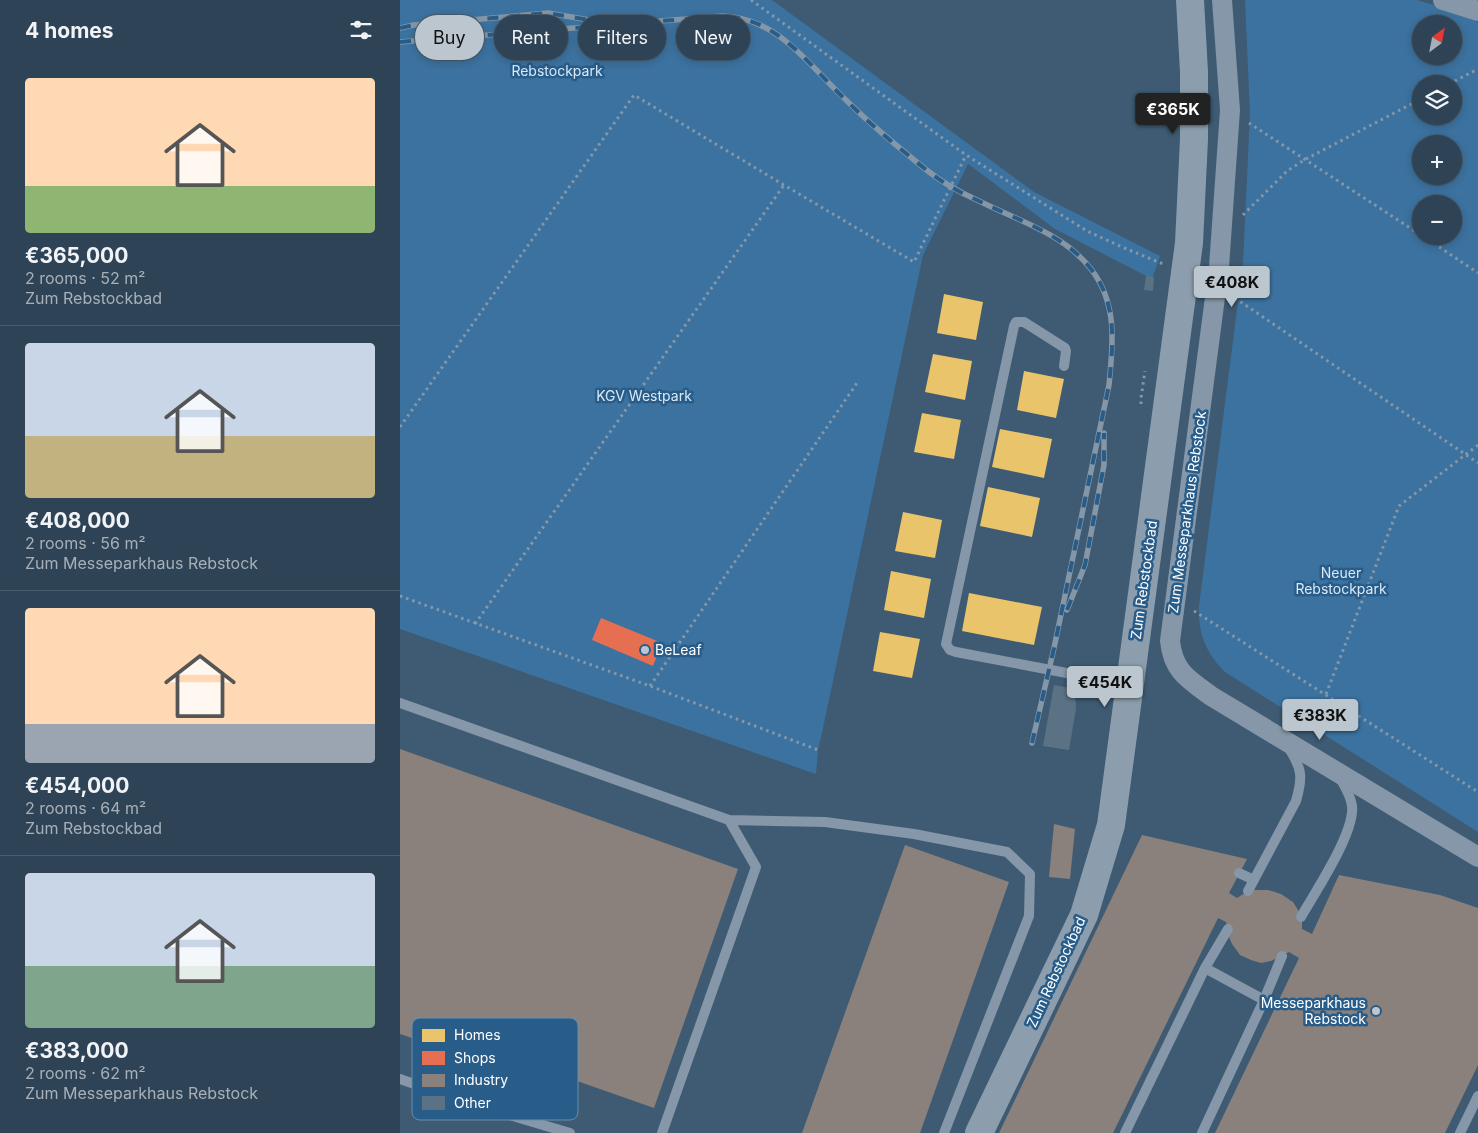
<!DOCTYPE html>
<meta charset="utf-8">
<style>
body{margin:0;font-family:Inter,sans-serif;background:#364b5c;color:#f1f3f6;height:100vh;display:flex;flex-direction:column;font-size:19px;white-space:nowrap}
*{box-sizing:border-box;margin:0}
p{font-size:16px;color:#a7b0b9}
.icon{flex:none;width:28px;height:28px;fill:none;stroke:currentColor;stroke-width:2;stroke-linecap:round;stroke-linejoin:round}
.map{position:relative;flex:1;overflow:hidden}
.panel{display:flex;flex-direction:column;background:#2e4456;width:400px}
.panel>*{flex:none}
.hud{position:absolute;left:15px;top:15px;width:475px;height:45px;display:flex;gap:10px}
.needle{width:32px;rotate:32deg}
.tools{position:absolute;left:1012px;top:15px;display:grid;gap:10px}
.tools a{display:grid;place-items:center;width:50px;height:50px;border-radius:50%;background:#2e4456;box-shadow:0 2px 8px #0003,0 0 0 1px #495c6c;font-size:25px}
.price{position:absolute;translate:-50% -42px;padding:0 11px;border-radius:5px;background:#bbc6ce;color:#111;font-size:16px;line-height:32px;filter:drop-shadow(0 1px 2px #0008)}
.price::after{content:'';position:absolute;left:50%;top:30px;width:15px;height:11px;margin-left:-8px;background:inherit;clip-path:polygon(0 0,100% 0,50% 100%)}
.price.current{background:#222;color:#fff}
ul{padding:0;list-style:none}
li{display:grid;align-content:center;gap:10px;height:265px;padding:0 25px}
li+li{border-top:1px solid #495c6c}
li span{display:grid;place-items:center;height:155px;border-radius:5px;color:#555}
li>.icon{margin-inline-start:auto}
span .icon{width:90px;height:90px;fill:#fffc;stroke-width:1}
li b{font-size:21px}
h2{display:flex;justify-content:space-between;align-items:center;height:60px;padding:0 25px;font-size:21px}
.pill{padding:0 18px;border-radius:22px;background:#2e4456;box-shadow:0 2px 8px #0003,0 0 0 1px #495c6c;font-size:18px;line-height:45px}
.pill.current{background:#bbc6ce;color:#111}
main{display:flex;flex:1;min-height:0}
.map>svg:first-child{display:block}
.green{fill:#3c729f;fill-rule:evenodd}
.homes{fill:#e9c46a}
.shops{fill:#e76f51}
.industry{fill:#8a817c}
.building{fill:#5b7285}
.lines{fill:none;stroke-linecap:round;stroke-linejoin:round}
.path{stroke:#8597a8;stroke-width:3;stroke-dasharray:2.5 4;stroke-linecap:butt}
.service{stroke:#8597a8;stroke-width:10}
.minor{stroke:#8597a8;stroke-width:20}
.secondary{stroke:#8c9ead;stroke-width:28}
.rail-casing{stroke:#8597a6;stroke-width:5.5}
.rail{stroke:#285c89;stroke-width:4;stroke-dasharray:11;stroke-linecap:butt}
.poi-dot{fill:#bbc6ce;stroke:#285c89;stroke-width:2}
.labels{text-anchor:middle;stroke-width:5;stroke-linejoin:round;paint-order:stroke}
.park-label{font-size:14px;fill:#d9e9f7;stroke:#285c89}
.street-label{font-size:14px;fill:#fff;stroke:#285c89}
.poi-label{font-size:14px;fill:#fff;stroke:#285c89;text-anchor:start}
.key{fill:#285c89;stroke:#688dac;stroke-width:1}
.key-label{font-size:14px;fill:#fff}
</style>
<main>
<section class="panel">
<h2>4 homes<svg class="icon" aria-label="filters" viewBox="0 0 24 24"><path d="M4 7h16M4 17h16"/><circle cx="9" cy="7" r="2"/><circle cx="15" cy="17" r="2"/></svg></h2>
<ul>
<li><span style="background:linear-gradient(#ffd9b3 70%,#8fb573 0)"><svg class="icon" aria-label="home" viewBox="0 0 24 24"><path d="M3 11l9-7 9 7M6 9v11h12V9"/></svg></span><div><b>€365,000</b><p>2 rooms · 52 m²</p><p>Zum Rebstockbad</p></div></li>
<li><span style="background:linear-gradient(#c9d6e8 60%,#c2b280 0)"><svg class="icon" aria-label="home" viewBox="0 0 24 24"><path d="M3 11l9-7 9 7M6 9v11h12V9"/></svg></span><div><b>€408,000</b><p>2 rooms · 56 m²</p><p>Zum Messeparkhaus Rebstock</p></div></li>
<li><span style="background:linear-gradient(#ffd9b3 75%,#9aa5b1 0)"><svg class="icon" aria-label="home" viewBox="0 0 24 24"><path d="M3 11l9-7 9 7M6 9v11h12V9"/></svg></span><div><b>€454,000</b><p>2 rooms · 64 m²</p><p>Zum Rebstockbad</p></div></li>
<li><span style="background:linear-gradient(#c9d6e8 60%,#7fa58c 0)"><svg class="icon" aria-label="home" viewBox="0 0 24 24"><path d="M3 11l9-7 9 7M6 9v11h12V9"/></svg></span><div><b>€383,000</b><p>2 rooms · 62 m²</p><p>Zum Messeparkhaus Rebstock</p></div></li>
</ul>
</section>
<div class="map">
<svg width="1078" height="1133" viewBox="0 0 1078 1133">
<rect width="100%" height="100%" fill="#3e5b73"/>
<path class="green" d="M0 0H372L634 192 760 256 752 279 655 229 568 164 523 255 423 728 418 750 416 774 0 629Z
M845 0H1017L1072 17 1078 23V832L825 672C806 653 798 634 799 606L843 263 850 114ZM1021 24H1054V56H1021ZM1021 84H1054V116H1021ZM1021 144H1054V176H1021ZM1021 204H1054V236H1021Z"/>
<path class="homes" d="M544 294 583 302 576 340 537 333Z
M533 354 572 361 565 400 525 392Z
M624 371 664 379 656 418 617 410Z
M522 413 561 420 554 459 514 452Z
M600 429 652 439 644 478 592 467Z
M588 487 640 498 632 537 580 526Z
M503 512 542 520 535 558 495 551Z
M491 571 531 579 524 618 484 610Z
M569 593 642 607 634 645 562 631Z
M480 632 520 639 512 678 473 671Z"/>
<path class="shops" d="M201 618 262 643 253 666 192 640Z"/>
<path class="industry" d="M0 749 338 869 254 1108 38 1032 33 1045 0 1034Z
M654 824 675 829 670 879 649 877Z
M742 835 847 859 829 893 837 898 848 891 855 890H868L881 894 893 902 898 910 902 918V929L912 934 939 875 1040 895 1078 908V1065L1045 1133H815L899 958 889 952 871 961 861 963 851 960 840 955 832 944 829 937 826 922 818 918 713 1133H599Z
M505 845 609 882 520 1133H402Z"/>
<path class="building" d="M746 276 754 277 753 291 744 290Z
M654 685 675 689 676 709 669 750 643 746Z"/>
<g class="lines">
<path class="path" d="M351 0 566 155 687 231 722 247 763 264
M1049 84 1078 69
M849 123 1021 235
M843 215 887 171 906 159 1021 99
M1023 236 1078 273
M835 298 1078 463
M741 404V398L745 371
M0 427 234 95 384 185 514 262 566 155
M0 596 250 686 418 750
M794 611 1078 792
M75 624 384 185
M250 686 459 380
M926 694 999 506 1078 445"/>
<path class="service" d="M664 366 666 351 665 348 624 322H616L614 326 546 644 550 650 556 652 672 674
M0 703 329 820 356 867 262 1133
M329 820 425 822 514 834 607 852 630 874 629 916 544 1133
M839 873 854 880
M848 891 896 801C903 777 902 769 889 748
M901 917C915 892 955 833 952 806 951 796 945 787 940 778
M805 968 864 1000
M0 1079 62 1101 170 1133
M725 1133 805 968 828 929
M802 1133 864 1000 882 956
M1060 1133 1078 1096"/>
<path class="minor" d="M822 0 830 110 819 267 770 641C773 671 788 679 811 696L1078 857
M1043 0 1078 11"/>
<path class="secondary" d="M579 1133 684 915 711 825 789 243 794 139V72L790 0"/>
<g class="rail-casing">
<path id="rail" d="M0 28 14 25 148 13 201 22
M0 42 323 16C379 18 409 66 447 101 471 125 498 147 524 168 541 182 559 192 579 201 617 220 664 234 691 269 718 304 713 344 709 385L654 648 632 743
M667 610 685 565 704 465V433"/>
</g>
<use href="#rail" class="rail"/>
</g>
<g class="poi-dot">
<circle cx="245" cy="650" r="5"/>
<circle cx="976" cy="1011" r="5"/>
</g>
<g class="labels">
<g class="park-label">
<text x="157" y="76">Rebstockpark</text>
<text x="244" y="401">KGV Westpark</text>
<text x="941" y="578">Neuer<tspan x="941" dy="16">Rebstockpark</tspan></text>
</g>
<g class="street-label">
<text transform="translate(787 512) rotate(-82)" y="5">Zum Messeparkhaus Rebstock</text>
<text transform="translate(744 580) rotate(-82)" y="5">Zum Rebstockbad</text>
<text transform="translate(656 972) rotate(-65)" y="5">Zum Rebstockbad</text>
</g>
<g class="poi-label">
<text x="255" y="655">BeLeaf</text>
<text x="966" y="1008" text-anchor="end">Messeparkhaus<tspan x="966" dy="16">Rebstock</tspan></text>
</g>
</g>
<rect x="12" y="1018" width="166" height="102" rx="8" class="key"/>
<rect x="22" y="1029" width="23" height="13" fill="#e9c46a"/>
<rect x="22" y="1051" width="23" height="14" fill="#e76f51"/>
<rect x="22" y="1074" width="23" height="13" fill="#8a817c"/>
<rect x="22" y="1096" width="23" height="14" fill="#5b7285"/>
<g class="key-label">
<text x="54" y="1040">Homes</text>
<text x="54" y="1063">Shops</text>
<text x="54" y="1085">Industry</text>
<text x="54" y="1108">Other</text>
</g>
</svg>
<div class="tools">
<a><svg class="needle" viewBox="-14 -14 28 28"><path d="M0-13l5 13h-10z" fill="#e53935"/><path d="M0 13l5-13h-10z" fill="#a7b0b9"/></svg></a>
<a><svg class="icon" aria-label="layers" viewBox="0 0 24 24"><path d="M12 4l9 5-9 5-9-5zM3 14l9 5 9-5"/></svg></a>
<a>+</a>
<a>−</a>
</div>
<b class="price current" style="left:773px;top:135px">€365K</b>
<b class="price" style="left:832px;top:308px">€408K</b>
<b class="price" style="left:705px;top:708px">€454K</b>
<b class="price" style="left:920px;top:741px">€383K</b>
<div class="hud">
<a class="pill current">Buy</a>
<a class="pill">Rent</a>
<a class="pill">Filters</a>
<a class="pill">New</a>
</div>
</div>
</main>
